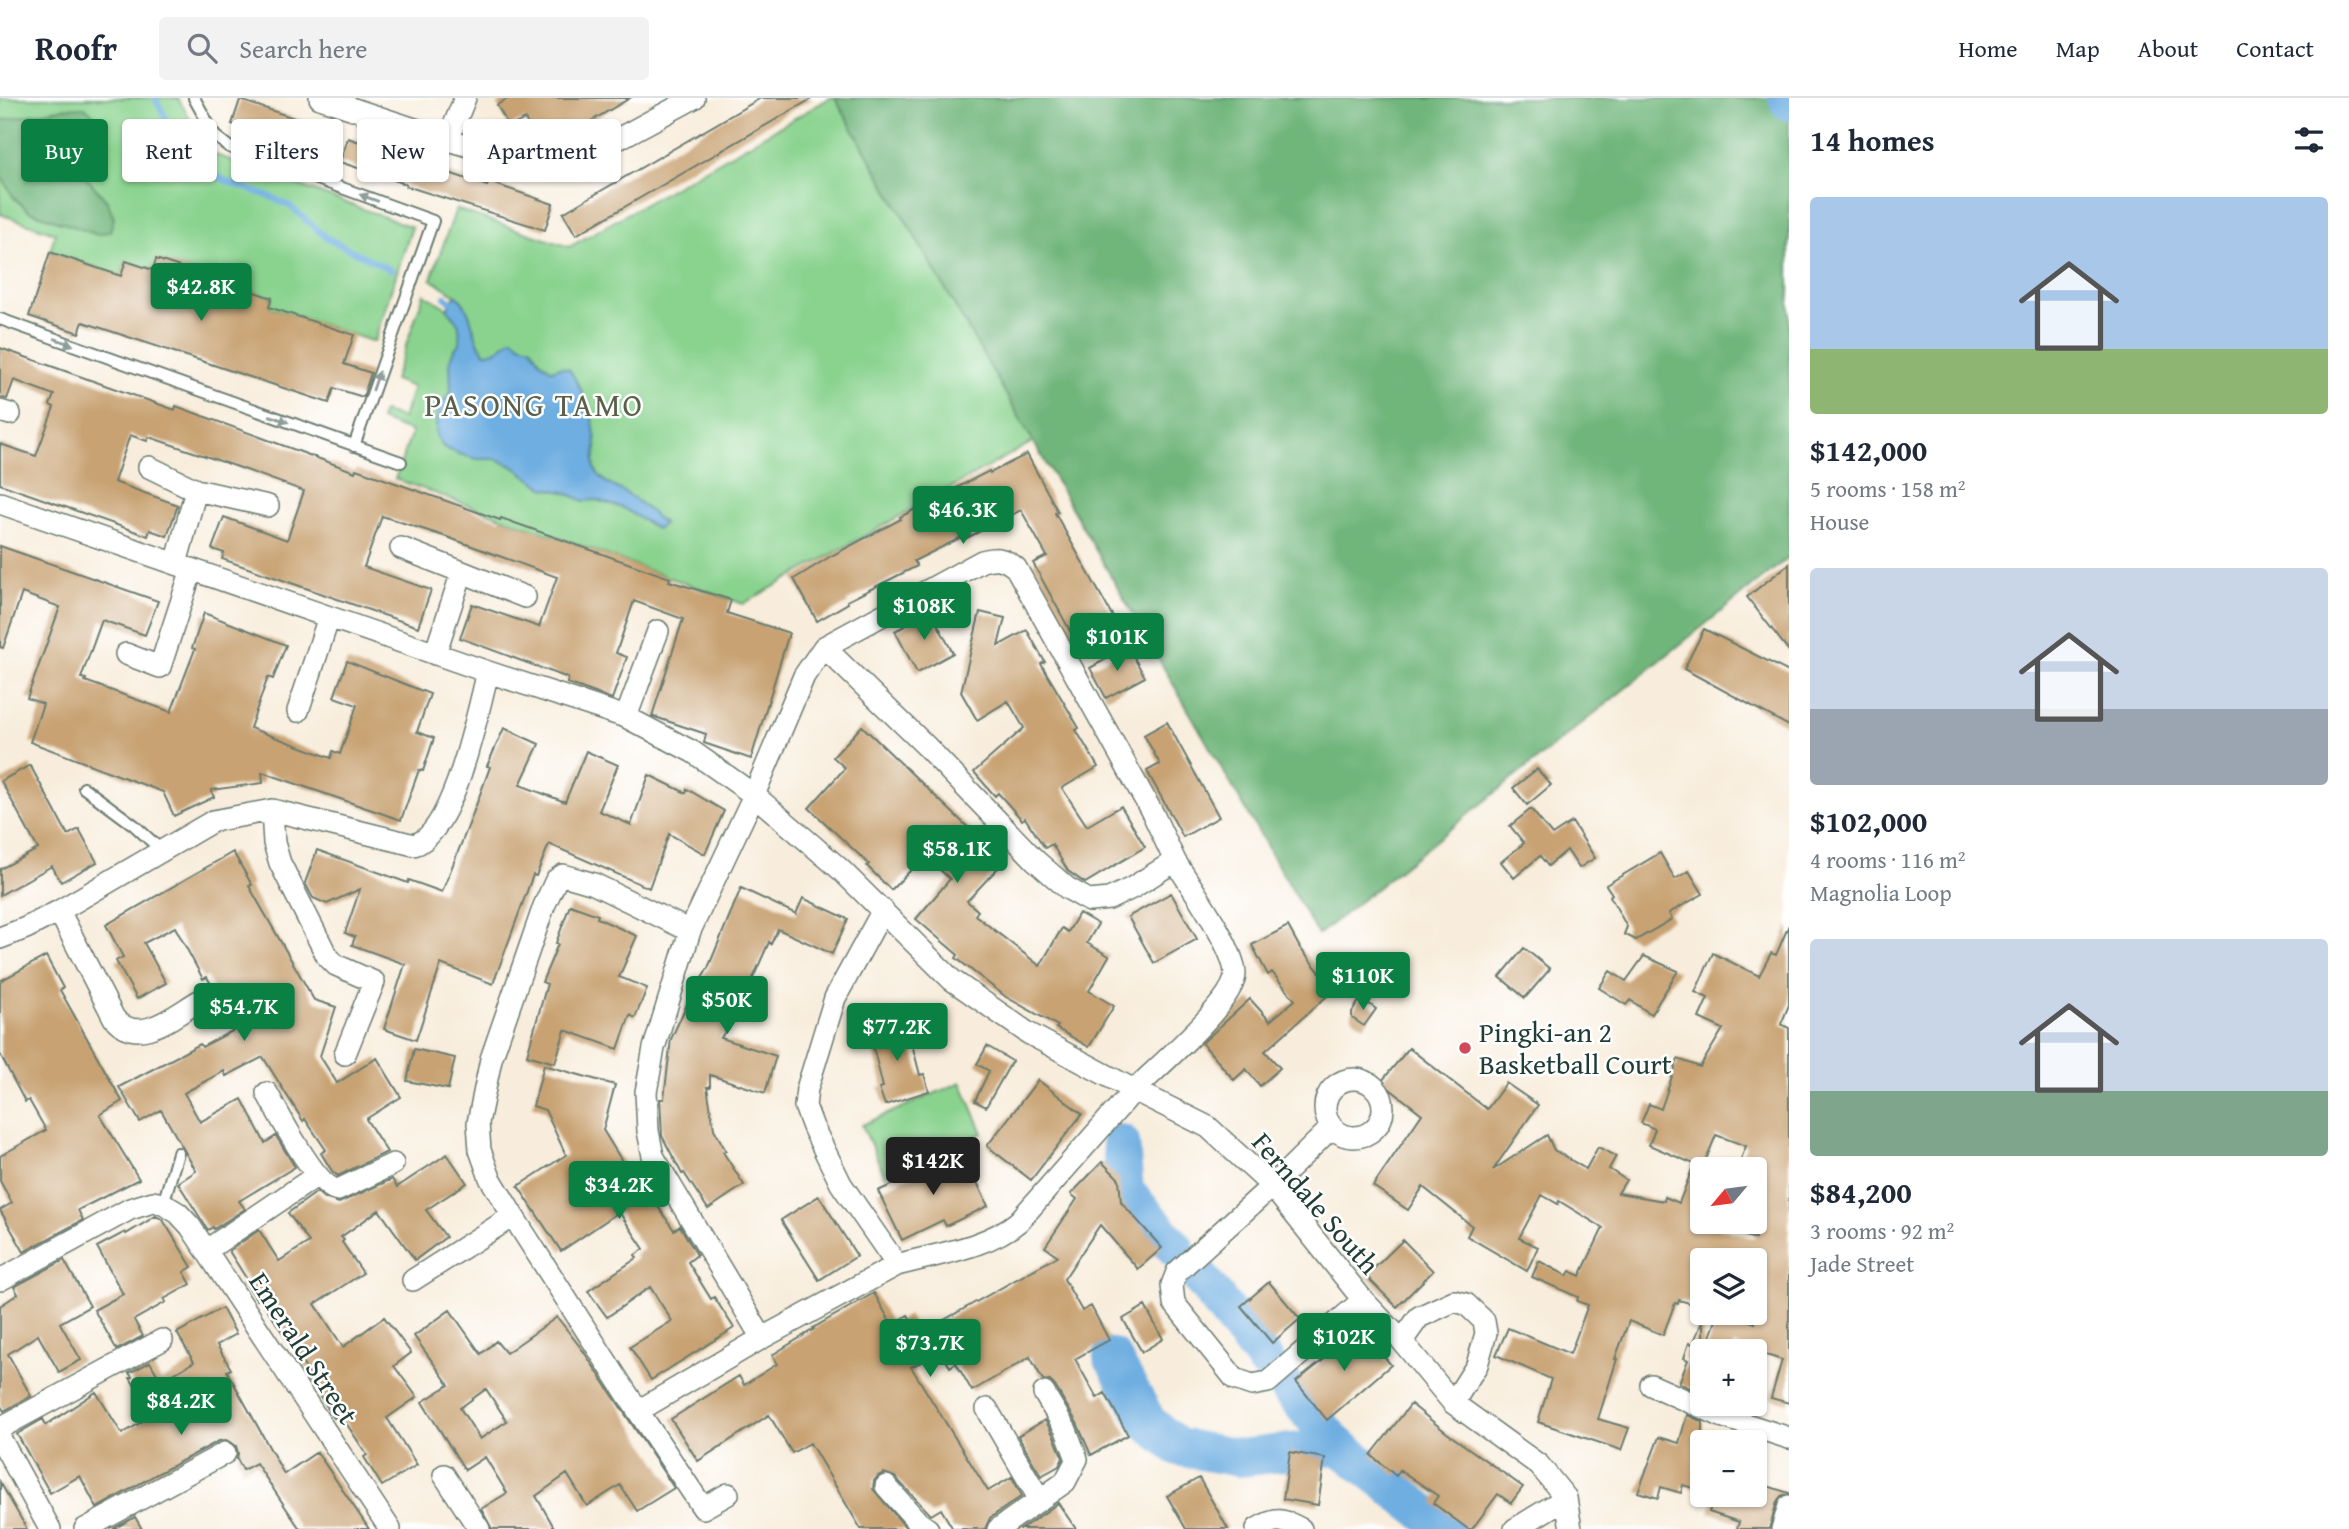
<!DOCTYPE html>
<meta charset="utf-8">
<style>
body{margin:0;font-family:"Gentium Book Plus",serif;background:#f2f2f3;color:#1f2937;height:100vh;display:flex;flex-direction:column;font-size:26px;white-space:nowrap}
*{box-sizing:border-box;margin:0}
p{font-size:23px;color:#747a83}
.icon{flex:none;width:38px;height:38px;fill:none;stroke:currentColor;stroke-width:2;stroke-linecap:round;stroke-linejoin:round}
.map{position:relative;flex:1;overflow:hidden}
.sheet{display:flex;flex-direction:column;background:#fff;width:560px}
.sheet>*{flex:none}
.hud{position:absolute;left:21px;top:21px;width:665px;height:63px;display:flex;gap:14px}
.needle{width:46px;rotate:241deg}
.controls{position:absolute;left:1690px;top:1059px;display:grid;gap:14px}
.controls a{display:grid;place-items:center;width:77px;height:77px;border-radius:7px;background:#fff;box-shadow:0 2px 5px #0004;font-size:35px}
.price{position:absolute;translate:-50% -60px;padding:0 16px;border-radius:7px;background:#0b8043;color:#fff;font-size:23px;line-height:46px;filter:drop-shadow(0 2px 4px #0008)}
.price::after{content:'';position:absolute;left:50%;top:42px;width:21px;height:16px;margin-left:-10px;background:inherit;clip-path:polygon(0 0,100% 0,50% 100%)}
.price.selected{background:#222;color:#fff}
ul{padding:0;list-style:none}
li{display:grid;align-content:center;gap:14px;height:371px;padding:0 21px}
li span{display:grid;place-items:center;height:217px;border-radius:7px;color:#555}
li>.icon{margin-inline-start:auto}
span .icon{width:126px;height:126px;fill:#fffc;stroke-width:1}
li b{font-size:30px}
h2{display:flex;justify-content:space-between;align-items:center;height:84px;padding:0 21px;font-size:30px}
.tag{padding:0 24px;border-radius:7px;background:#fff;box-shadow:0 2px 5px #0004;font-size:24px;line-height:63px}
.tag.selected{background:#0b8043;color:#fff}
header{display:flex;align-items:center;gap:42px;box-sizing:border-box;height:98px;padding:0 35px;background:#fff;border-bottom:2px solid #e0e1e3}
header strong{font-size:33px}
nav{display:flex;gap:38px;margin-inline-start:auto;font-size:24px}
.search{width:490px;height:63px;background:#f2f2f3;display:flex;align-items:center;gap:18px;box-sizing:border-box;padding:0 24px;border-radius:7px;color:#747a83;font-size:26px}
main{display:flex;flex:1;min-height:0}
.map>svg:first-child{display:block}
.green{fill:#8ad38f;stroke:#548862;stroke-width:2}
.forest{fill:#6fb57a;stroke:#477957;stroke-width:2}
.water{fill:#6eaee1;stroke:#46768a;stroke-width:2}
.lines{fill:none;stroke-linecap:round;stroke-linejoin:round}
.stream{stroke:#6eaee1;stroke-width:6}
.river{stroke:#6eaee1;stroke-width:38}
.building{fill:#c8a272;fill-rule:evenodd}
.lane-casing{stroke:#6b7b6f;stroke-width:14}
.street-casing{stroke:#6b7b6f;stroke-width:24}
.lane{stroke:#fff;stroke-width:10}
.street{stroke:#fff;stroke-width:21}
.oneway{fill:#8f9e9a}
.poi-dot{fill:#d1495b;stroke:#fff;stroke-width:2.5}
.labels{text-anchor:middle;stroke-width:5;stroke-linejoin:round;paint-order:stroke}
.poi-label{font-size:28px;fill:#1f3d34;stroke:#fff;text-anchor:start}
.street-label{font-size:28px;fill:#1f3d34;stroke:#fff}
.quarter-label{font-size:32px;letter-spacing:2px;fill:#5a604a;stroke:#fff}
</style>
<header>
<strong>Roofr</strong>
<div class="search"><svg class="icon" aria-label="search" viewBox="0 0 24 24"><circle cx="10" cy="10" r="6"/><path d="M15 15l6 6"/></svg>Search here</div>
<nav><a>Home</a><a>Map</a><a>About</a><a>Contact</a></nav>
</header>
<main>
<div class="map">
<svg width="1789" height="1431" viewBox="0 0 1789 1431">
<rect width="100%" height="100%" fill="#fff"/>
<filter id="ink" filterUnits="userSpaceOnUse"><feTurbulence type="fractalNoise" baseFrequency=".0143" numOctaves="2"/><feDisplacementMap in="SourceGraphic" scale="14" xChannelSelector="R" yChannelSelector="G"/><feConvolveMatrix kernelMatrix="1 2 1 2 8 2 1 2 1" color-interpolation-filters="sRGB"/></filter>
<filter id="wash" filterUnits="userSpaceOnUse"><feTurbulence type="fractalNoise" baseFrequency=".00686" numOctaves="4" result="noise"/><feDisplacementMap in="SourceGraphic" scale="28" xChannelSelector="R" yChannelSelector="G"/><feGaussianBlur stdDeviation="1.57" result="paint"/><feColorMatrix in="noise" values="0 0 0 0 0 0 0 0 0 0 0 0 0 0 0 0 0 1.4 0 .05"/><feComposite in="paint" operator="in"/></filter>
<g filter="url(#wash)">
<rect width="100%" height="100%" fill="#f8eddc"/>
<path class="green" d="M0 0H178L208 54 412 129 374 244 269 209 272 200 157 162 153 172 126 163 121 178 50 154 55 135 0 116Z
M830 0H835L1034 343 743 506 395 381 412 334 380 322 383 314 403 320 413 289 394 282 424 196 447 210 456 197 431 181 456 111 569 149Z
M961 984 983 1035 885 1078 862 1027Z"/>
<path class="forest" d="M835 0H1789V459L1318 837Z
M85 9 100 23 106 45 97 61 80 57 77 69 107 103 114 120 110 133 98 137 29 113 14 100 0 77V20L4 22 64 10Z"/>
<path class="water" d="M456 197C475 213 470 237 485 255 498 255 503 246 513 240L520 246 531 249 541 264 552 272 560 269 569 271C584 294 595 319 596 347 597 356 591 363 596 373 605 388 617 388 630 398 643 406 653 416 664 426L657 431 623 410 596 402 584 403 564 394 544 390 514 369 497 361H477L459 356 443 349 436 337V321L441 306 451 294 450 264 456 249 460 246 459 227 447 210Z"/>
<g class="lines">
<path class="stream" d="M155 0 178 43 201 69 230 85 271 99 291 109 327 140 391 172
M445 199 457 209"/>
<path class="river" d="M1787 0 1789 4
M1121 1045 1125 1093 1176 1151
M1199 1178 1265 1263
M1112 1259 1148 1324 1178 1349 1240 1360 1325 1350 1335 1345
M1288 1290 1335 1345 1446 1431"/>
</g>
<g id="blocks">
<path class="building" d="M509 0H630L542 52 525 21 509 29 497 7Z
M761 0H813L576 137 563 115Z
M240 2 303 23 295 47 232 26Z
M348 40 487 88 489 84 553 106 545 132 406 88V86L340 64Z
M50 154 121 178 126 163 153 172 156 161 272 200 269 209 354 237 344 266 371 275 363 299 334 290 329 305 83 224 79 235 29 218Z
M0 250 175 312 176 308 355 374 356 371 500 422 501 420 670 480 669 483 731 502 727 515 789 535 751 661 704 645 706 636 652 618 683 521 634 503 616 555 627 559 612 601 567 585 568 580 460 540 472 506 539 529 557 479 447 439 382 418 364 469 431 492 418 529 222 461 224 455 212 451 224 419 287 442 304 393 235 368 149 339 147 343 130 337 114 384 178 407 167 438 150 432 148 438 0 386V346L36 358 54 309 50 307 54 297 14 282 7 301 0 300Z
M1027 356 1058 414 1055 415 1113 519 1074 540 1033 465 1047 458 1021 412 963 442 962 439 914 463 917 468 847 503 848 505 817 523 794 481 831 458 901 421 900 419 989 373 990 375Z
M0 448 158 503 145 537 102 522 81 580 86 581 85 583 171 614 195 551 192 550 204 515 286 547 273 581 268 579 250 630 331 660 333 653 340 656 357 607 334 599 347 563 430 596 417 634 434 640 423 673 419 672 401 722 262 674 263 685 211 692 214 699 174 718 163 694 30 644 43 606 27 600 60 509 22 495 3 550 0 549Z
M1789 466V553L1747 499Z
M931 514 953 555 917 575 895 533Z
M980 514 1005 520 998 548 1027 532 1045 564 1041 566 1079 630 1076 632 1098 669 1062 690 1087 728 1121 708 1145 749 1085 785 1068 773 1052 746 1045 750 1025 720 1022 722 998 695 995 698 974 674 1024 630 1008 603 977 622 961 594Z
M1704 531 1789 574V628L1684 571Z
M1128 549 1145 579 1106 600 1090 570Z
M1167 624 1219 719 1183 739 1147 673 1160 666 1144 637Z
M862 628 975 736 979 732 1008 759 967 803 978 813 975 817 1040 868 1062 830 1068 834 1079 815 1098 826 1087 845 1109 858 1089 893 1114 908 1089 949 1056 930 1058 928 1006 899 956 860 958 857 916 821 950 781 925 758 891 792 867 768 869 766 809 710 845 670 833 659Z
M504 630 539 646 520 687 565 704 586 653 618 667 599 713 631 727 649 677 686 695 687 691 724 713 705 756 669 736 649 790 549 746 536 778 533 777 493 886 441 866 416 942 384 931 405 866 352 847 355 839 345 835 360 791 327 806 313 800 305 785 317 752 408 785 409 782 442 794 471 721 490 669 487 668Z
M30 667 68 737 79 731 97 764 61 784 52 768 0 797V771L38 751 1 683Z
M1537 671 1551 687 1527 707 1513 690Z
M1531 711 1552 737 1572 724 1595 760 1579 770 1567 752 1548 768 1540 758 1514 780 1501 764 1524 745 1510 728Z
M233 754 252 787 249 788 314 902 336 909 320 958 337 985 377 960 401 999 366 1021 387 1054 338 1078 332 1073 321 1055 326 1052 305 1021 303 1023 263 959 226 978 224 973 184 995 200 1024 242 1001 265 1045 276 1038 295 1069 239 1103 245 1111 214 1131 213 1129 208 1132 178 1085 196 1073 161 1012 140 1024 119 989 200 946 202 949 236 931 207 879 203 881 175 829 144 845 166 885 137 901 116 863 123 859 106 827Z
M1660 755 1675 781 1689 773 1703 796 1669 815 1672 821 1636 842 1624 836 1627 829 1610 798 1612 796 1606 787Z
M741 790 796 816 803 800 848 821 832 856 778 831 771 846 769 844 746 896 721 940 776 958 765 995 710 977V989H707L714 1031 726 1053 723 1054 744 1087 708 1111 684 1075 682 1076 662 1038 660 1001H664L671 941 688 904 708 870Z
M1171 795 1197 841 1154 865 1128 819Z
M570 807 598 817 597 820 637 838 619 879 647 890 635 920 630 917 618 951 565 932 555 965 527 957 547 886 542 884 558 846 556 845Z
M1789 827V907L1781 926 1789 930V1305L1771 1300 1782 1262 1734 1247 1732 1253H1705L1719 1214 1737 1218 1755 1225V1162H1703V1209L1679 1202 1678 1206 1675 1205 1663 1237 1629 1223 1615 1261H1617L1598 1321 1629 1330 1621 1352 1538 1324 1551 1281 1496 1257 1508 1230 1570 1256 1588 1207 1577 1203 1578 1199 1532 1179 1539 1163 1567 1178 1570 1173 1580 1178 1603 1130 1559 1103 1558 1106 1542 1097 1519 1140 1538 1149 1527 1173 1467 1138 1472 1128 1423 1089 1408 1112 1373 1088 1422 1016 1381 984 1409 950 1487 1011 1506 985 1538 1007 1493 1072 1547 1037 1554 1052 1586 1071 1598 1049 1616 1058 1609 1071 1626 1082 1618 1095 1664 1103 1665 1099 1679 1105 1694 1066 1649 1047 1655 1031 1641 1025 1649 1006 1661 1011 1678 961 1700 969 1723 931 1699 920 1708 900 1695 894 1713 855 1759 878 1771 855 1776 857ZM1716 1037 1746 1048 1737 1071H1755V1141L1703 1125V1069Z
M1288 828 1300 850 1334 892 1265 953 1280 970 1260 988 1246 971 1234 982 1202 945 1250 901 1270 923 1295 902 1272 874 1268 877 1252 847Z
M1524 850 1550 871 1525 900 1500 879Z
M46 858 63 890 60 892 122 1003 100 1017 139 1081 78 1112 83 1122 24 1154 0 1112 12 1105 0 1083V1058L46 1032 29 1002 25 1004 0 956V883Z
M1644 858 1678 873 1651 916 1630 902 1626 907 1599 890 1610 873 1626 883Z
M1361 900 1376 911 1364 928 1352 920V914Z
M906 923 920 977 924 976 929 993 885 1007 879 990 883 989 869 932Z
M987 948 1012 963 986 1009 975 1003 989 973 977 966Z
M414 951 455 960 448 991 407 983Z
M544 967 615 987 603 1032 625 1068 628 1065 674 1132 680 1128 697 1157 688 1164 711 1201 714 1199 734 1230 651 1282 630 1249 672 1223 650 1189 607 1219 588 1193 637 1160 635 1157 644 1151 619 1114 561 1153 518 1088 566 1057 545 1012 533 1008Z
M1038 982 1082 1016 1031 1082 987 1048Z
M447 1056 467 1085 426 1112 446 1139 415 1162 379 1112 341 1139 344 1142 342 1144 363 1175 315 1206 343 1249 384 1219 411 1255 394 1268 417 1299 387 1320 417 1367 382 1388 364 1359 367 1357 340 1316 334 1320 310 1282 312 1280 260 1200 257 1202 245 1184 248 1183 229 1153 259 1132 279 1163 309 1144 288 1115 317 1094 324 1100 339 1105 392 1081 397 1089Z
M955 1058 969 1067 988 1108 946 1128 943 1122 902 1142 878 1093Z
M1102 1064 1119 1081 1121 1104 1162 1150 1138 1171 1100 1127 1064 1181 1082 1213 1091 1208 1109 1242 1075 1261 1097 1300 1105 1295 1128 1337 1091 1357 1077 1325 1055 1288 1050 1283 1043 1282 1030 1259 972 1293 956 1265 950 1269 941 1254 911 1269 988 1393 1012 1379 1022 1398 990 1420 985 1431H953L941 1411 931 1417 895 1379 884 1375 878 1378 874 1383 873 1391 907 1431H861L810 1345 792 1355 769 1317 698 1363 671 1321 739 1278 744 1287 777 1266 772 1257 814 1231 813 1230 874 1195 892 1227 908 1217 919 1236 1058 1158 1045 1149 1077 1101 1071 1096Z
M819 1098 857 1158 819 1182 781 1122Z
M156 1118 163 1122 192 1169 184 1174 191 1186 164 1201 166 1204 134 1222 143 1238 117 1252 94 1212 123 1196 97 1149 125 1134 126 1136Z
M1403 1142 1433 1173 1397 1209 1366 1178Z
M64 1162 90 1208 60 1225 81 1262 59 1274 38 1237 8 1256 31 1298 4 1313 0 1307V1208L18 1196 14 1189Z
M1269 1184 1300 1221 1272 1245 1241 1208Z
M1145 1208 1163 1241 1142 1254 1123 1221Z
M222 1210 236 1236 217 1247 231 1271 227 1273 284 1376 317 1354 369 1431H300L256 1365 243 1372 237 1361 238 1355 236 1348 226 1342 219 1343 155 1377 97 1410 80 1378 50 1395 17 1336 43 1321 46 1327 96 1294 122 1336 153 1317 130 1280 132 1279 129 1275 150 1264 161 1283 194 1264 177 1235Z
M450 1212 481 1256 496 1243 506 1255 557 1219 584 1254 674 1390 637 1413 620 1387 587 1408 567 1376 536 1398 555 1431H492L481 1411 507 1395 485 1359 465 1372 422 1304 449 1287 414 1238ZM486 1291 507 1323 480 1341 460 1310Z
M1701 1226H1703V1296L1679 1285 1688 1262 1684 1260 1689 1245 1693 1246Z
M1359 1228 1391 1267 1327 1322 1296 1284 1327 1259 1325 1256Z
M1411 1306 1447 1335 1523 1389 1511 1405 1498 1396 1472 1431H1468L1433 1405 1438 1398 1400 1372 1396 1378 1371 1357Z
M1687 1317 1703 1324V1393L1683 1387 1681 1395 1661 1389 1658 1400 1638 1394 1659 1339 1679 1345Z
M1045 1322 1054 1338 1063 1360 1059 1368 1041 1378 1018 1338Z
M1290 1354 1325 1360 1318 1407 1283 1401Z
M1199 1380 1228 1431H1186L1167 1398Z
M0 1384 27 1431H0Z
M1755 1384 1789 1395 1781 1398 1777 1404 1769 1431H1737L1739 1424 1709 1414 1715 1396H1755Z
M1058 1405 1076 1431H1021L1047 1413Z
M135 1419 142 1431H113Z"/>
</g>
</g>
<g filter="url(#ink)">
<use href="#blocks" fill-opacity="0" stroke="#6b7b6f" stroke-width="2"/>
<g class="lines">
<g class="lane-casing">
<path id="lane" d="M194 0 215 38 229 49 433 123 354 348
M0 221 401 364
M84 690 134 727 162 753
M163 1106 178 1055"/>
</g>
<g class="street-casing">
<path id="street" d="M320 0 448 42 550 71 564 70 694 0
M448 42 465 0
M0 313 10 316
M149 369 196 392 176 466
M196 392 268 408
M0 405 488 574 626 619 693 654 754 697 840 771 952 882 1028 935 1134 992C1155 972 1236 902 1235 876 1235 851 1190 787 1175 763L1132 790 1109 801 1090 803 1067 790 1035 762 925 647 824 549
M401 450 462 474
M126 556 160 569 192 471
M435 556 462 474 525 499
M298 613 329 519
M626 619 658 533
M272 712 274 745 280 765 327 858 336 867 374 884 345 956
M883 812 835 900 807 991 805 1008 813 1029 841 1086 897 1167C937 1156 987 1150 1019 1123L1134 992 1208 1029 1272 1088 1363 1202 1402 1243 1453 1305 1539 1367 1566 1400 1571 1431
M59 813 114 920C139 949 173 918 199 903
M0 840 26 830 59 813 213 723 272 712 414 747C454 736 478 612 488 574
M1325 1010a29 29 0 1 1 58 0a29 29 0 1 1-58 0Z
M267 995C279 1016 316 1090 338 1092L393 1066
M1332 1029 1272 1088 1177 1174 1172 1187 1174 1205 1235 1281 1252 1287 1268 1284 1363 1202
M513 1118 490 1080 480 1052 478 1025 491 961 544 808 556 782 563 777 594 786 690 833
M207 1152 316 1078
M897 1167 762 1240 653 1058 648 1033 646 994 654 950 690 833 754 697 804 578 824 549 982 463C997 459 1004 460 1016 470L1153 716 1175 763
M0 1182 130 1111 153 1104 163 1106 178 1115 190 1128 390 1431
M413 1182 513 1118 638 1313 762 1240
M1402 1243 1419 1219 1454 1203 1466 1206 1484 1223 1486 1235 1477 1267 1453 1305
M1651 1287 1721 1318 1789 1340
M987 1311 1040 1402
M638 1313 703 1410 728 1396
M0 1330 162 1242
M0 1340 50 1431
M444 1377 479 1431
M886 1388 918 1424 928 1431
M85 1431 225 1355
M998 1431 1065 1384 1077 1361 1066 1332 1044 1295
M1257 1431C1276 1419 1283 1421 1301 1431
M1515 1431 1566 1400
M1782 1431 1789 1408"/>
</g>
<use href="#lane" class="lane"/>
<use href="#street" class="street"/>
</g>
<defs><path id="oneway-solid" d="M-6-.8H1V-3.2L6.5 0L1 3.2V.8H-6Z" transform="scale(1.75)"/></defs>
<g class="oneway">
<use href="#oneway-solid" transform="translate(369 100) rotate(-160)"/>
<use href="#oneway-solid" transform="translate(64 244) rotate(20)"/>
<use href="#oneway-solid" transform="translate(376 283) rotate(-71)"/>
<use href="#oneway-solid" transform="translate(279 321) rotate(20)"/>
</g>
</g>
<circle class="poi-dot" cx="1465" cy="950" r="7"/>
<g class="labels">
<g class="poi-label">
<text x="1479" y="944">Pingki-an 2<tspan x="1479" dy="32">Basketball Court</tspan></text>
</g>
<g class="street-label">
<text transform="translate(1316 1105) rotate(49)" y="10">Ferndale South</text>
<text transform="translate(304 1250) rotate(57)" y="10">Emerald Street</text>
</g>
<g class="quarter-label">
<text x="534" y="318">PASONG TAMO</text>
</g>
</g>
</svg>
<div class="controls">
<a><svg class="needle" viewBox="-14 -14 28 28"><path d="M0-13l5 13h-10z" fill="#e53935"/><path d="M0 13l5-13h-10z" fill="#747a83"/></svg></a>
<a><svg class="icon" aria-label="layers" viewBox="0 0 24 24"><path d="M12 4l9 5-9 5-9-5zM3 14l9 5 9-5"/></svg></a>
<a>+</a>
<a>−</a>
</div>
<b class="price" style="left:201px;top:225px">$42.8K</b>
<b class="price" style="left:963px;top:448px">$46.3K</b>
<b class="price" style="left:924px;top:544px">$108K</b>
<b class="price" style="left:1117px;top:575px">$101K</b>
<b class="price" style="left:957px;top:787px">$58.1K</b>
<b class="price" style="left:1363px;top:914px">$110K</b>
<b class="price" style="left:727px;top:938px">$50K</b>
<b class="price" style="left:244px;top:945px">$54.7K</b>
<b class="price" style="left:897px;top:965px">$77.2K</b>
<b class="price selected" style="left:933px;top:1099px">$142K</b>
<b class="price" style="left:619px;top:1123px">$34.2K</b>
<b class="price" style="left:1344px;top:1275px">$102K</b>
<b class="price" style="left:930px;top:1281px">$73.7K</b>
<b class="price" style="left:181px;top:1339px">$84.2K</b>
<div class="hud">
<a class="tag selected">Buy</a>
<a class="tag">Rent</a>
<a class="tag">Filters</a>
<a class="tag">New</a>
<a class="tag">Apartment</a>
</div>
</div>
<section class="sheet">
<h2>14 homes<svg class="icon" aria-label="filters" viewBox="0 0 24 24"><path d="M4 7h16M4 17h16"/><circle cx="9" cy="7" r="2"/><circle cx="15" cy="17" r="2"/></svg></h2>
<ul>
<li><span style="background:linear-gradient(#a9c7e8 70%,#8fb573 0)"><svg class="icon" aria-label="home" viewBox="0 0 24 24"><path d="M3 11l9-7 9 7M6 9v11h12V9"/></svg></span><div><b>$142,000</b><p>5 rooms · 158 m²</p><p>House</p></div></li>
<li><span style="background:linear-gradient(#c9d6e8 65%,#9aa5b1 0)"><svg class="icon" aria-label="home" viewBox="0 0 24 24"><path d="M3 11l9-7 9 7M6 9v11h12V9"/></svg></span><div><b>$102,000</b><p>4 rooms · 116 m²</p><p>Magnolia Loop</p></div></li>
<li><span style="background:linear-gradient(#c9d6e8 70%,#7fa58c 0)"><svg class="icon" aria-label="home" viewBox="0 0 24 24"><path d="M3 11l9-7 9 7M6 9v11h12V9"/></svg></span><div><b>$84,200</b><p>3 rooms · 92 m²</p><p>Jade Street</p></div></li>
</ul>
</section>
</main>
